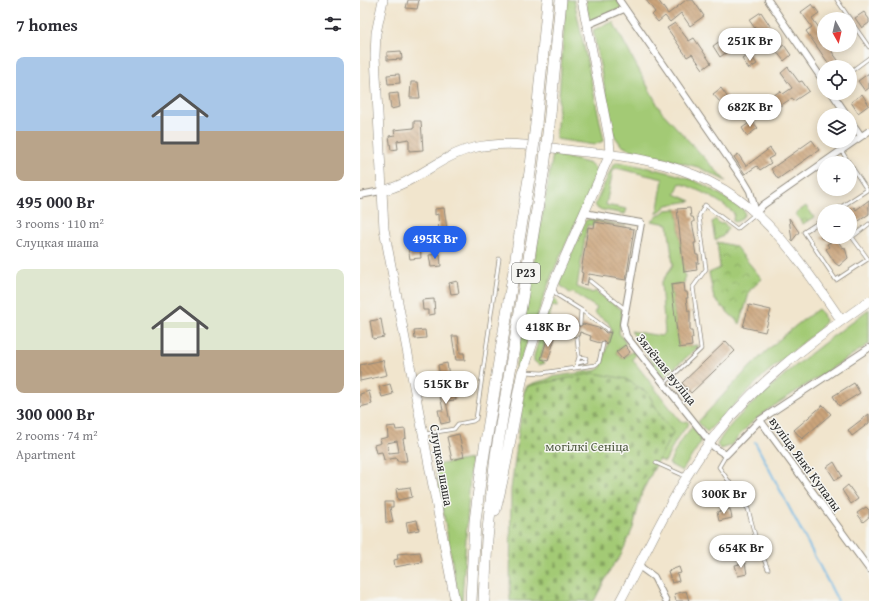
<!DOCTYPE html>
<meta charset="utf-8">
<style>
body{margin:0;font-family:"Gentium Book Plus",serif;background:#f2f2f3;color:#2b2b33;height:100vh;display:flex;flex-direction:column;font-size:15px;white-space:nowrap}
*{box-sizing:border-box;margin:0}
p{font-size:13px;color:#7c7c81}
.icon{flex:none;width:22px;height:22px;fill:none;stroke:currentColor;stroke-width:2;stroke-linecap:round;stroke-linejoin:round}
.map{position:relative;flex:1;overflow:hidden}
.panel{display:flex;flex-direction:column;background:#fff;width:360px}
.panel>*{flex:none}
.needle{width:26px;rotate:172deg}
.tools{position:absolute;left:457px;top:12px;display:grid;gap:8px}
.tools a{display:grid;place-items:center;width:40px;height:40px;border-radius:50%;background:#fff;box-shadow:0 2px 10px #0003;font-size:20px}
.price{position:absolute;translate:-50% -34px;padding:0 9px;border-radius:14px;background:#fff;color:#222;font-size:13px;line-height:26px;filter:drop-shadow(0 1px 2px #0008)}
.price::after{content:'';position:absolute;left:50%;top:24px;width:12px;height:9px;margin-left:-6px;background:inherit;clip-path:polygon(0 0,100% 0,50% 100%)}
.price.selected{background:#2563eb;color:#fff}
ul{padding:0;list-style:none}
li{display:grid;align-content:center;gap:8px;height:212px;padding:0 16px}
li span{display:grid;place-items:center;height:124px;border-radius:8px;color:#555}
li>.icon{margin-inline-start:auto}
span .icon{width:72px;height:72px;fill:#fffc;stroke-width:1}
li b{font-size:17px}
h2{display:flex;justify-content:space-between;align-items:center;height:48px;padding:0 16px;font-size:17px}
main{display:flex;flex:1;min-height:0}
.map>svg:first-child{display:block}
.green{fill:#a3ca75;stroke:#677a50}
.cemetery{fill:url(#cemetery-stones);stroke:#677a50}
.park{fill:url(#park-crowns);stroke:#677a50}
.lines{fill:none;stroke-linecap:round;stroke-linejoin:round}
.stream{stroke:#6cb6e4;stroke-width:2}
.building{fill:url(#building-back-hatch);fill-rule:evenodd}
.lane-casing{stroke:#8e887c;stroke-width:4.5}
.street-casing{stroke:#8e887c;stroke-width:8}
.secondary-casing{stroke:#8e887c;stroke-width:10}
.highway-casing{stroke:#8e887c;stroke-width:12}
.lane{stroke:#fff;stroke-width:3}
.street{stroke:#fff;stroke-width:6}
.secondary{stroke:#fff;stroke-width:9}
.highway{stroke:#fff;stroke-width:11}
.highway-bridge-casing{stroke:#8e887c;stroke-width:12;stroke-linecap:butt}
.highway-bridge{stroke:#fff;stroke-width:11}
.labels{text-anchor:middle;stroke-width:3;stroke-linejoin:round;paint-order:stroke}
.shield{fill:#f6f6f2;stroke:#686867;stroke-width:1}
.shield-label{font-size:12px;font-weight:bold;fill:#2b2b2b}
.street-label{font-size:13px;fill:#2b2b2b;stroke:#f6f6f2}
.park-label{font-size:13px;fill:#4f5b41;stroke:#f6f6f2}
</style>
<main>
<section class="panel">
<h2>7 homes<svg class="icon" aria-label="filters" viewBox="0 0 24 24"><path d="M4 7h16M4 17h16"/><circle cx="9" cy="7" r="2"/><circle cx="15" cy="17" r="2"/></svg></h2>
<ul>
<li><span style="background:linear-gradient(#a9c7e8 60%,#b9a48a 0)"><svg class="icon" aria-label="home" viewBox="0 0 24 24"><path d="M3 11l9-7 9 7M6 9v11h12V9"/></svg></span><div><b>495 000 Br</b><p>3 rooms · 110 m²</p><p>Слуцкая шаша</p></div></li>
<li><span style="background:linear-gradient(#dfe7d0 65%,#b9a48a 0)"><svg class="icon" aria-label="home" viewBox="0 0 24 24"><path d="M3 11l9-7 9 7M6 9v11h12V9"/></svg></span><div><b>300 000 Br</b><p>2 rooms · 74 m²</p><p>Apartment</p></div></li>
</ul>
</section>
<div class="map">
<svg width="509" height="601" viewBox="0 0 509 601">
<defs>
<pattern id="cemetery-stones" width="16" height="16" patternUnits="userSpaceOnUse"><rect width="16" height="16" fill="#a3ca75"/><path d="M2 7V4a2 2 0 0 1 4 0v3zM10 15v-3a2 2 0 0 1 4 0v3z" fill="#85a460"/></pattern>
<pattern id="park-crowns" width="20" height="18" patternUnits="userSpaceOnUse"><rect width="20" height="18" fill="#a3ca75"/><path d="M2 6a3 3 0 1 1 6 0M12 15a3 3 0 1 1 6 0" fill="none" stroke="#85a460"/></pattern>
<pattern id="building-back-hatch" width="6" height="6" patternUnits="userSpaceOnUse"><rect width="6" height="6" fill="#cba47b"/><path d="M-1 5l2 2M0 0l6 6M5-1l2 2" fill="none" stroke="#a58665"/></pattern>
</defs>
<rect width="100%" height="100%" fill="#f6f6f2"/>
<filter id="ink" filterUnits="userSpaceOnUse"><feTurbulence type="fractalNoise" baseFrequency=".025" numOctaves="2"/><feDisplacementMap in="SourceGraphic" scale="8" xChannelSelector="R" yChannelSelector="G"/><feConvolveMatrix kernelMatrix="1 2 1 2 8 2 1 2 1" color-interpolation-filters="sRGB"/></filter>
<filter id="wash" filterUnits="userSpaceOnUse"><feTurbulence type="fractalNoise" baseFrequency=".012" numOctaves="4" result="noise"/><feDisplacementMap in="SourceGraphic" scale="16" xChannelSelector="R" yChannelSelector="G"/><feGaussianBlur stdDeviation="0.9" result="paint"/><feColorMatrix in="noise" values="0 0 0 0 0 0 0 0 0 0 0 0 0 0 0 0 0 1.4 0 .05"/><feComposite in="paint" operator="in"/></filter>
<g filter="url(#wash)">
<rect width="100%" height="100%" fill="#f1e5cd"/>
<path class="green" d="M206 0H214L243 136V141L234 145 196 139Z
M226 0H257L262 8 229 22Z
M253 22 301 111 366 181 338 167 268 149 261 145 254 135 233 30Z
M193 154 231 164 239 172 193 272 164 351 157 378 143 451 149 405Z
M258 162C287 168 319 172 346 186 359 193 371 202 383 209L385 214 380 220 375 222 373 221 374 213C358 199 339 190 320 183L315 194 331 201 307 205 297 214 303 179 256 168 253 170 246 205 267 209 265 214 238 209 235 205 253 165Z
M317 209 325 278 324 283 311 285 319 347 338 345V347L303 378 271 331 301 336 305 333 301 283 313 265 308 224 291 221 306 210Z
M229 219 266 226 233 221V226L227 225 217 287 233 293 235 291 261 309 262 313 259 333 266 343 256 352 262 359 273 351 276 355 272 359 321 422 327 421 329 423 315 442 305 462 298 459 313 432 302 419 288 393 164 392 166 387C173 381 184 382 192 377L237 370 241 367 252 330 248 322 234 313 237 308 212 292 211 294 201 286 200 280 225 221Z
M355 219 360 224 363 222 368 228 363 236 355 240 352 222Z
M193 299 196 300 198 305 197 307 192 306 188 323 192 324 195 337 187 335 180 360 185 363 179 365 174 361V356L191 300Z
M458 309 463 314 465 321 461 328 405 374 347 432 338 422C377 380 411 342 458 309Z
M509 309V344L406 411 390 424 370 446 361 449 357 445C365 429 380 415 393 403 429 369 469 339 509 309Z
M332 427 339 434 341 442 322 471 309 464 319 443Z
M111 459 102 601H99L75 465Z"/>
<path class="cemetery" d="M234 373 266 379 288 393 302 419 313 432 282 492 273 528 260 557 252 567 234 601H150L151 489 164 392 168 386Z"/>
<path class="park" d="M446 206 454 217 443 224 435 214Z
M357 242 375 246 402 279 390 290 380 324 354 299 349 273 360 268Z"/>
<g class="lines">
<path class="stream" d="M395 442 478 601"/>
</g>
<g id="blocks">
<path class="building" d="M48 0H59L57 9 46 8Z
M286 0H298L308 14 326 0H333L344 16 330 26 321 13 310 22 305 16 298 22 292 15 295 12Z
M452 4 459 13 452 18 464 35V45H470L474 50 472 52 483 67H471L446 31 452 27 441 12Z
M401 12 418 38 407 45 389 20Z
M504 12 509 19V23L502 28 495 18Z
M315 23 329 41 334 38 351 63 343 69 332 54 327 57 307 28Z
M372 28 385 43 377 48 375 46 360 57 353 46 360 41 363 44 371 38 367 31Z
M424 45 431 55 424 61 416 51Z
M41 51 42 59 27 60V52Z
M390 54 397 64 389 69 382 59Z
M428 67 439 82 442 81 449 91 434 101 432 98 420 106 413 96 420 91 423 94 432 88 421 73Z
M509 73V88L505 91 498 81Z
M39 74 40 83 28 84 27 75Z
M51 82H58L60 98H50Z
M361 88 373 105 378 101 385 110 374 118 353 94Z
M38 93 40 107 31 109 29 94Z
M502 94 509 105 498 113 491 102Z
M54 121H61L63 150 49 151V139L37 141 38 149 31 150 29 136 35 135 34 130 54 128Z
M392 121 398 128 387 136 382 128Z
M452 140 459 150 418 179 411 169Z
M410 148 415 155 408 159 411 163 400 170 397 166 385 174 374 157 378 154 386 166Z
M509 200V214L493 225 492 224 490 226V210L494 207 496 210Z
M84 208 88 236H79L78 214 75 215V209Z
M330 208 331 217H333L334 220V222H332L336 243H334L336 255H338L339 263H336L337 270 324 272 317 209Z
M429 218 439 232 432 241Z
M235 222 274 229 266 280 229 274 227 285 221 284 223 273 221 272 228 227 234 228Z
M460 237H475L482 247 485 248 488 258 479 266 475 263 466 249 469 247 467 244 471 242Z
M60 246 61 258 50 259 48 247Z
M80 254 81 266 71 267 69 255Z
M97 281 99 293 91 294 89 283Z
M324 283 325 292H327L328 298H326L328 311H330V331H332L333 338H331L332 346 319 348 311 285Z
M74 299 75 314 68 315V310H63L62 300Z
M389 305 411 310 405 332 383 327Z
M21 319 24 337 13 339 10 321Z
M207 319 217 323 219 327 223 324 242 329 246 333 251 332 247 345 244 341 240 343 230 340 231 336 220 332 219 336 214 337 202 333Z
M65 330 66 338 55 339 54 331Z
M92 336H98L100 353H104L105 360H96Z
M188 336 195 338 188 361 181 359Z
M366 341 375 351 331 393 322 383Z
M265 345 270 352 262 359 256 352Z
M23 360 27 375 0 381V365Z
M87 363 89 376 80 377 78 365Z
M494 383 500 393 479 406 473 396Z
M30 384 33 394 22 397 19 387Z
M94 389 96 400 86 401 90 422 81 424 78 410H83L79 391Z
M9 391 12 404 0 407V394Z
M463 405 471 414 442 439 434 430Z
M509 414V423L492 436 488 430Z
M35 426 36 430 45 429 46 438 43 439 47 461H37L36 458 24 460 22 452 16 453 14 445 21 443 20 439 28 437 27 427ZM37 441 39 452 29 453 27 443Z
M99 434 104 457 92 460 87 437Z
M474 462 482 476 475 480 467 467Z
M488 485 498 499 491 504 482 490Z
M50 487 52 497 38 500 36 489Z
M25 502H33V507H30L33 522 26 523Z
M506 507 509 510V517L503 522 497 513Z
M370 509 372 518 359 521 357 512Z
M57 520 59 530 48 532 46 522Z
M375 538 379 549 370 552 367 540Z
M60 552 62 562 35 567 34 560 38 559 37 554Z
M385 563 387 574 378 576 375 565Z
M319 567 321 573 317 574 319 581 312 583 308 571Z
M326 591 329 601H316L314 594Z"/>
</g>
</g>
<g filter="url(#ink)">
<use href="#blocks" fill-opacity="0" stroke="#8e887c" stroke-width="1"/>
<g class="lines">
<g class="lane-casing">
<path id="lane" d="M477 0 490 19
M490 20 509 47
M490 72 509 58
M481 150 489 163
M475 211 507 190 490 164
M464 219 444 232 476 280 508 259 492 237 509 224
M230 281 265 309
M194 290 197 295 221 310 220 324
M221 310 247 329V330
M219 357 226 358
M218 363 226 361
M216 367 219 357 217 338
M165 372 182 373 235 365 239 362 243 344
M304 384 341 349 333 287 346 269 339 216 345 205 377 229 395 214
M65 434 94 429 98 424 113 421 116 419 139 259
M366 455 359 467 388 509 397 543 408 569
M296 463 325 476"/>
</g>
<g class="street-casing">
<path id="street" d="M259 0 384 181 390 191 396 213
M408 0 464 82
M227 25 264 9
M472 93 487 115
M490 120 501 136
M0 195 21 191
M224 213 281 223 263 324 266 336 354 447 366 455 400 420 509 348
M396 213 403 205 509 131
M400 420 509 569
M279 566 294 577 306 601"/>
</g>
<g class="secondary-casing">
<path id="secondary" d="M23 0 16 33 15 56 24 229 95 601
M21 191C55 184 79 156 113 148 147 140 182 147 216 151 261 155 309 161 350 182 408 210 446 269 481 320
M163 372 193 284 250 154 249 138 222 0
M260 601C287 551 311 497 344 450 388 388 448 344 509 301"/>
</g>
<g class="highway-casing">
<path id="highway" d="M176 124 188 0
M189 125 201 0
M135 510C147 465 153 418 163 372
M111 601 115 521 122 466 171 166
M124 601 127 539 136 455 184 168"/>
</g>
<use href="#lane" class="lane"/>
<use href="#street" class="street"/>
<use href="#secondary" class="secondary"/>
<use href="#highway" class="highway"/>
<g class="highway-bridge-casing">
<path id="highway-bridge" d="M171 166 176 124
M184 168 189 125"/>
</g>
<use href="#highway-bridge" class="highway-bridge"/>
</g>
</g>
<g class="labels">
<rect class="shield" x="152" y="263" width="28" height="20" rx="3"/>
<g class="shield-label">
<text x="166" y="277">Р23</text>
</g>
<g class="street-label">
<text transform="translate(307 369) rotate(51)" y="5">Зялёная вуліца</text>
<text transform="translate(446 464) rotate(54)" y="5">вуліца Янкі Купалы</text>
<text transform="translate(82 465) rotate(80)" y="5">Слуцкая шаша</text>
</g>
<g class="park-label">
<text x="227" y="451">могілкі Сеніца</text>
</g>
</g>
</svg>
<div class="tools">
<a><svg class="needle" viewBox="-14 -14 28 28"><path d="M0-13l5 13h-10z" fill="#e53935"/><path d="M0 13l5-13h-10z" fill="#7c7c81"/></svg></a>
<a><svg class="icon" aria-label="locate" viewBox="0 0 24 24"><circle cx="12" cy="12" r="6"/><path d="M12 2v4M12 18v4M2 12h4M18 12h4"/></svg></a>
<a><svg class="icon" aria-label="layers" viewBox="0 0 24 24"><path d="M12 4l9 5-9 5-9-5zM3 14l9 5 9-5"/></svg></a>
<a>+</a>
<a>−</a>
</div>
<b class="price" style="left:390px;top:62px">251K Br</b>
<b class="price" style="left:390px;top:128px">682K Br</b>
<b class="price selected" style="left:75px;top:260px">495K Br</b>
<b class="price" style="left:188px;top:348px">418K Br</b>
<b class="price" style="left:86px;top:405px">515K Br</b>
<b class="price" style="left:364px;top:515px">300K Br</b>
<b class="price" style="left:381px;top:569px">654K Br</b>
</div>
</main>
